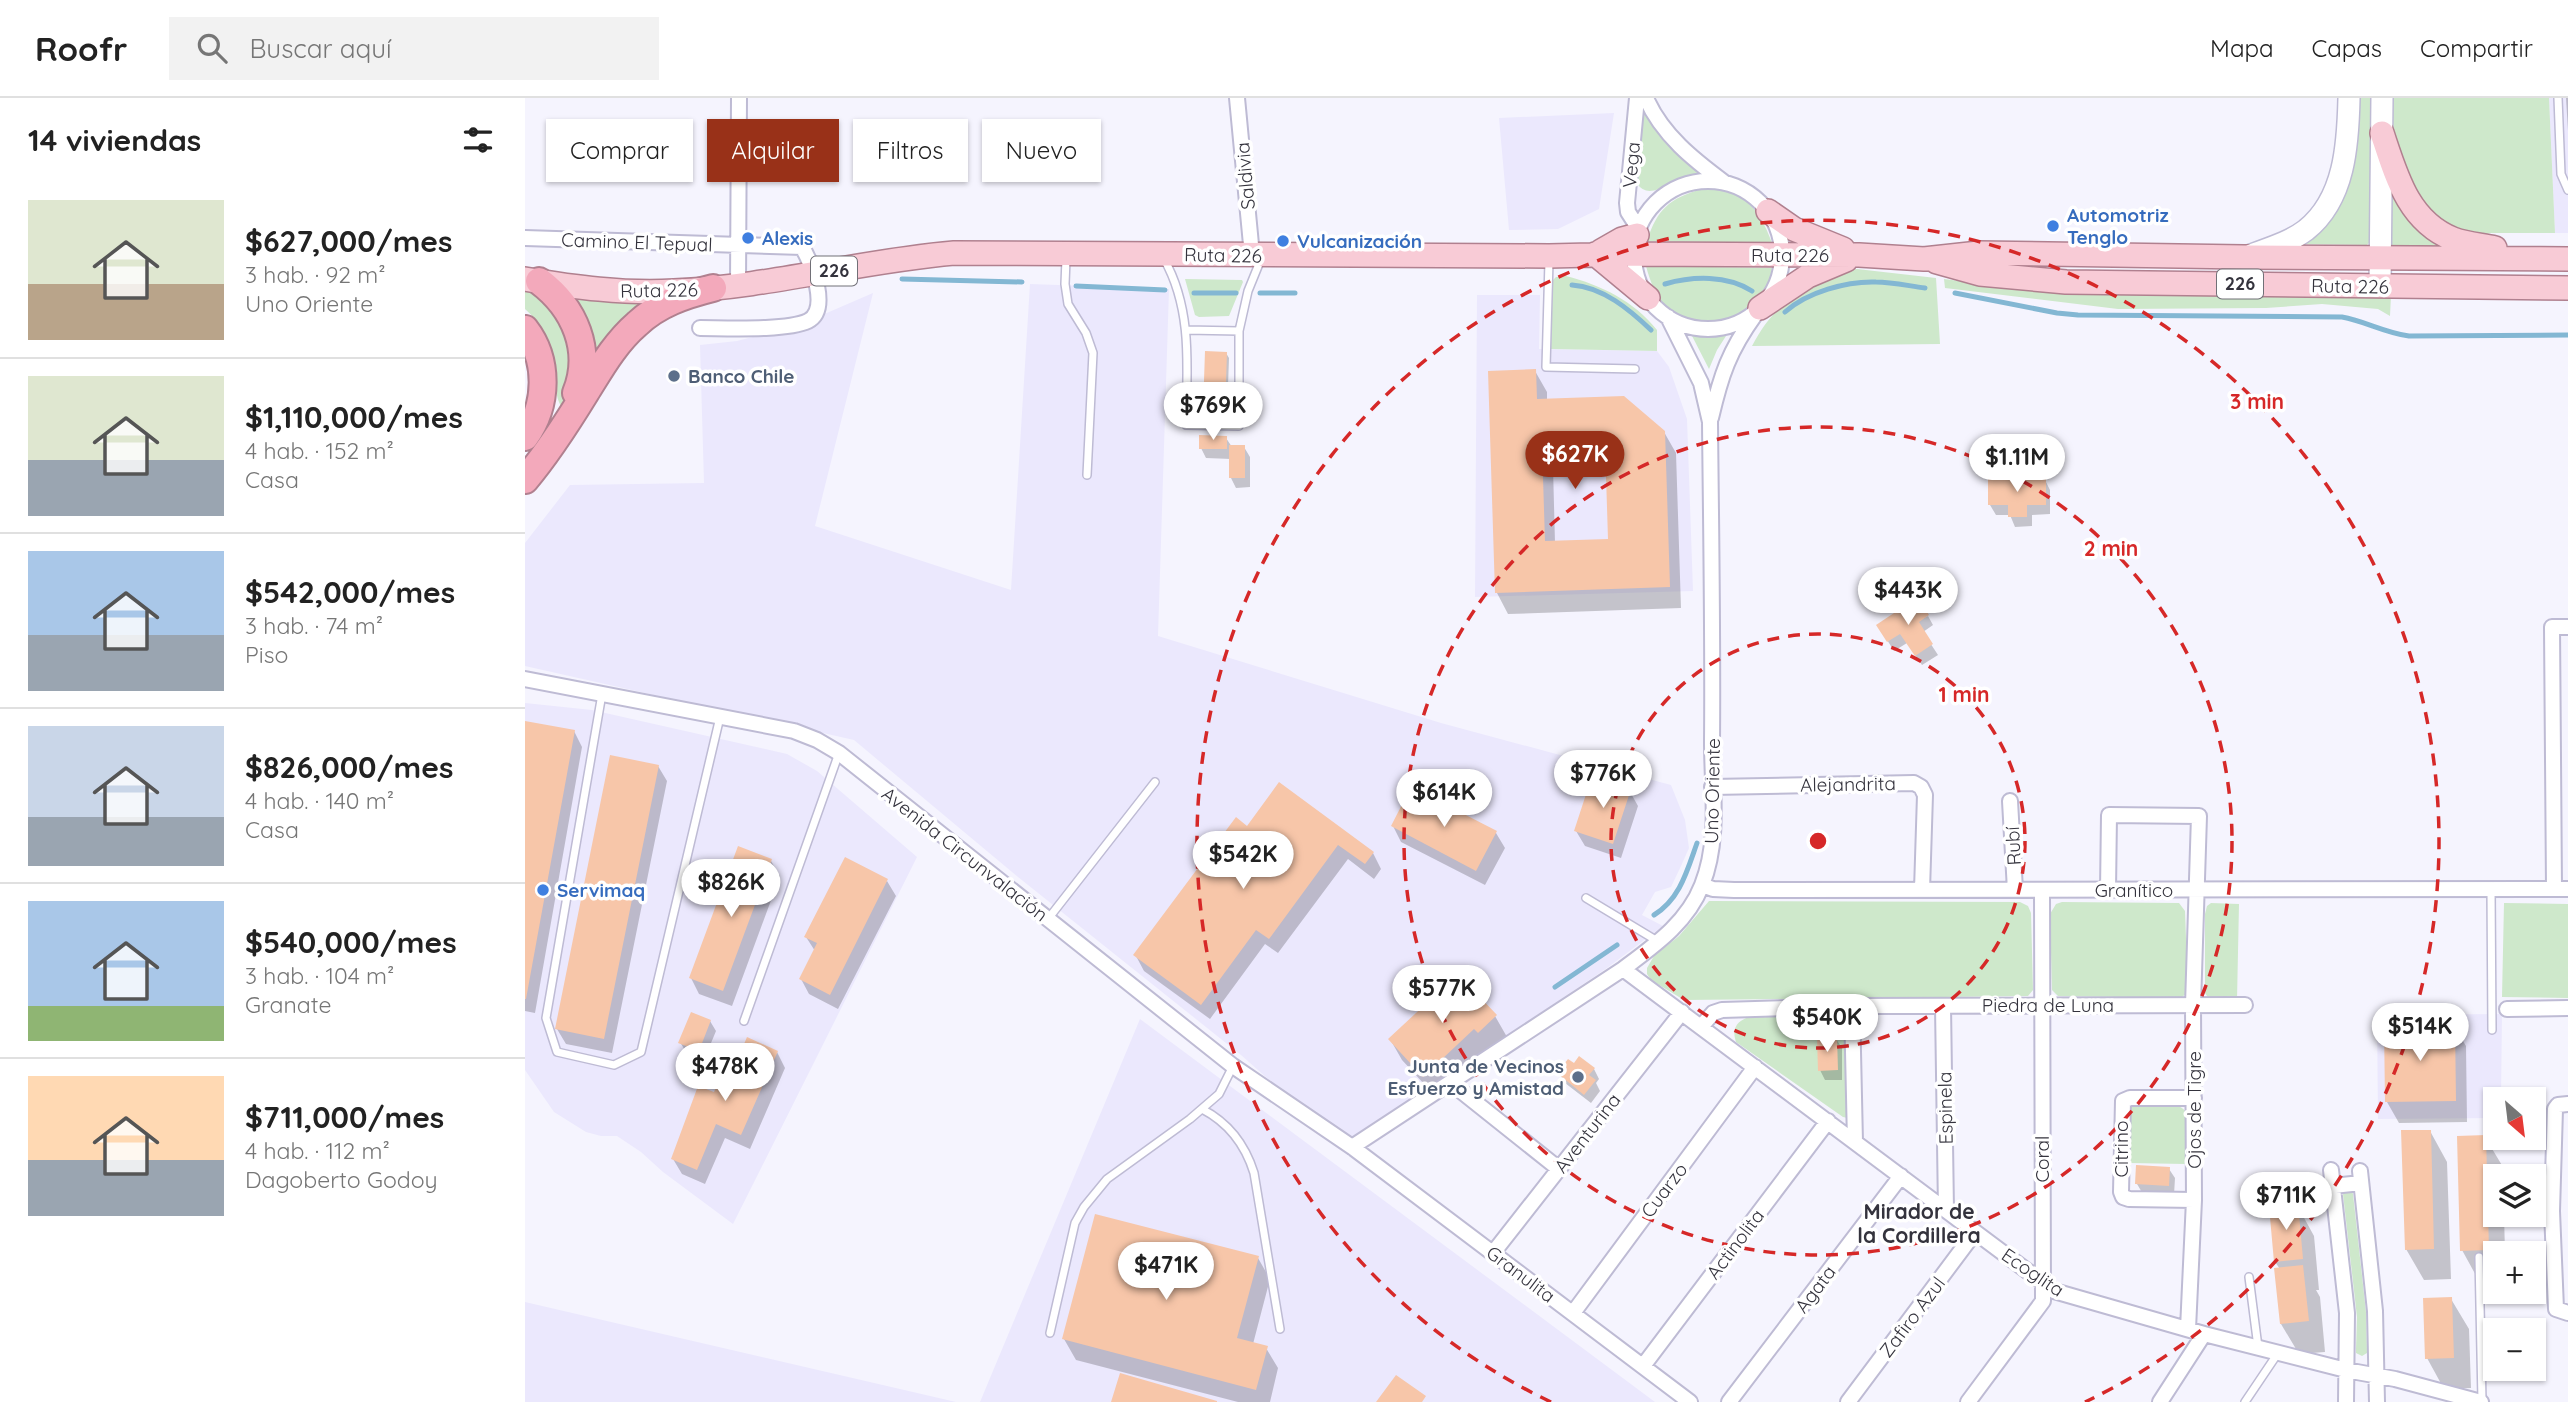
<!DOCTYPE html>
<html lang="es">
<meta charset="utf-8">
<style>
body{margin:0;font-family:Quicksand,sans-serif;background:#f2f2f2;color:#222;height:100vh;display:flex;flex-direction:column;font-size:26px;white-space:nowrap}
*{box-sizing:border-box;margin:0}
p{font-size:23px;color:#767676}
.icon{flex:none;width:38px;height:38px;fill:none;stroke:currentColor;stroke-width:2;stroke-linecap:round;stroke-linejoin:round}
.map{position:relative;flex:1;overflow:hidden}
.details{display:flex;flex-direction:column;background:#fff;width:525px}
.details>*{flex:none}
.hud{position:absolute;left:21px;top:21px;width:665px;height:63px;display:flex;gap:14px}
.needle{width:46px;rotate:152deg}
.buttons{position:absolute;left:1958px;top:989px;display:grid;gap:14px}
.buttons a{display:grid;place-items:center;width:63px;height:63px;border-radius:0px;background:#fff;box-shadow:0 2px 5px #0004;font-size:35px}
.price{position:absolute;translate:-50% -60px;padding:0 16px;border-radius:24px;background:#fff;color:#222;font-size:23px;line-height:46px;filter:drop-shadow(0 2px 4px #0008)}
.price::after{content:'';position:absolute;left:50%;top:42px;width:21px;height:16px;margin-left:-10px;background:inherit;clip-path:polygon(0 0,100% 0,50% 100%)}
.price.active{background:#993118;color:#fff}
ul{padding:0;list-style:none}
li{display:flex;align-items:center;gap:21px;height:175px;padding:0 28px}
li+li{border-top:2px solid #e0e0e0}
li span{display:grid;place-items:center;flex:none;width:196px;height:140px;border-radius:0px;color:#555}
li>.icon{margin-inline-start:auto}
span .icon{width:84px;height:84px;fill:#fffc;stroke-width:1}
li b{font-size:30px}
h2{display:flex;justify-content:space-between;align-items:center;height:84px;padding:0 28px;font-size:30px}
.tag{padding:0 24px;border-radius:0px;background:#fff;box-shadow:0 2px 5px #0004;font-size:24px;line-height:63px}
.tag.active{background:#993118;color:#fff}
header{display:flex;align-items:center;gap:42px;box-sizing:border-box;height:98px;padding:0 35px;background:#fff;border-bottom:2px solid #e0e0e0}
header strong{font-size:33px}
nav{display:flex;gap:38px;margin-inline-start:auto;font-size:24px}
.search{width:490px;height:63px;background:#f2f2f2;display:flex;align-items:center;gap:18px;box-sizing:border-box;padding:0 24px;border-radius:0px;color:#767676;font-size:26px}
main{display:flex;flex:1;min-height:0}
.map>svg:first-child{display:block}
.built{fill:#ebe8fd}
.green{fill:#cee8cb}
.shadow{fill:#0003;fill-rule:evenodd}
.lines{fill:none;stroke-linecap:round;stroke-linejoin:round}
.stream{stroke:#83b7d3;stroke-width:5}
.building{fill:#f7c6a9;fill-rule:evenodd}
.lane-casing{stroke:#bebbd4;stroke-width:10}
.street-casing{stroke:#bebbd4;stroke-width:18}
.secondary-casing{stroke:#bebbd4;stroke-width:24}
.primary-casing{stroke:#b0808f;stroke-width:26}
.highway-casing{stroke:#b0808f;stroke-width:30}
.lane{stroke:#fff;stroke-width:7}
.street{stroke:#fff;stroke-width:14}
.secondary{stroke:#fff;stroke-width:21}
.primary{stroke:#f8cbd6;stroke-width:23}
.highway{stroke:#f3a9bb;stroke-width:26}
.ring{fill:none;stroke:#d62828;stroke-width:3.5;stroke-dasharray:12 9}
.shop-dot{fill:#3f7fe0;stroke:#fff;stroke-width:2.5}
.service-dot{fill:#5c6f8a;stroke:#fff;stroke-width:2.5}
.labels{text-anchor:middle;stroke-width:7;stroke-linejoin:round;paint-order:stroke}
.shield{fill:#fff;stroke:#717077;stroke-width:2}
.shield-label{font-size:18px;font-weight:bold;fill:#34333d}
.street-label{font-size:19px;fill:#34333d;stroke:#fff}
.shop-label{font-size:19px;font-weight:bold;fill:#366cbe;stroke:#fff;text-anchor:start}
.service-label{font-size:19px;font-weight:bold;fill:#4e5e75;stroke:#fff;text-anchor:start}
.neighbourhood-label{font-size:21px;font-weight:bold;fill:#34333d;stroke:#fff}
.centre{fill:#d62828;stroke:#fff;stroke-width:3.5}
.ring-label{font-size:21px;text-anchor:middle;font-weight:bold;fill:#d62828;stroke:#fff;stroke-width:7;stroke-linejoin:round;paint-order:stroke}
</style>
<header>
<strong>Roofr</strong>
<div class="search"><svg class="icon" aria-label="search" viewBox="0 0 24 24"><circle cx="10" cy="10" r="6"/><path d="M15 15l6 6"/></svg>Buscar aquí</div>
<nav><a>Mapa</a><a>Capas</a><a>Compartir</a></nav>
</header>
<main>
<section class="details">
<h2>14 viviendas<svg class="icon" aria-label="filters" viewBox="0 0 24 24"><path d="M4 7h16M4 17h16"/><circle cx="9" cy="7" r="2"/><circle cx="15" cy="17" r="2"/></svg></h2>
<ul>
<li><span style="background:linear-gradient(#dfe7d0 60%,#b9a48a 0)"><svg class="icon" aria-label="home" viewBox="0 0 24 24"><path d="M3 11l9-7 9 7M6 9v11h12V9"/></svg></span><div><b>$627,000/mes</b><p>3 hab. · 92 m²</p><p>Uno Oriente</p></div></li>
<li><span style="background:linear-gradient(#dfe7d0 60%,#9aa5b1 0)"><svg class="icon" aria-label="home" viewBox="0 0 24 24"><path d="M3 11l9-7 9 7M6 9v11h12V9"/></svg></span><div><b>$1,110,000/mes</b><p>4 hab. · 152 m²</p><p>Casa</p></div></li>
<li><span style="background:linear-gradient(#a9c7e8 60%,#9aa5b1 0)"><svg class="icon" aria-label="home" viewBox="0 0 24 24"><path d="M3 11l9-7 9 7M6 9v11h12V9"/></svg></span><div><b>$542,000/mes</b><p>3 hab. · 74 m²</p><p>Piso</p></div></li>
<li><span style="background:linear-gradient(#c9d6e8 65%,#9aa5b1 0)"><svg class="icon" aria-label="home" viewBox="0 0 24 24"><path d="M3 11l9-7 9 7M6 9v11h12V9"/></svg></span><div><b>$826,000/mes</b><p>4 hab. · 140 m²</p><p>Casa</p></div></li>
<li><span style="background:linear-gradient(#a9c7e8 75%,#8fb573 0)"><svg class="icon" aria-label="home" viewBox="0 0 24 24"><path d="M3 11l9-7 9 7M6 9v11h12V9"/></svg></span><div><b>$540,000/mes</b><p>3 hab. · 104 m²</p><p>Granate</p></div></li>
<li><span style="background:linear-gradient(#ffd9b3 60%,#9aa5b1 0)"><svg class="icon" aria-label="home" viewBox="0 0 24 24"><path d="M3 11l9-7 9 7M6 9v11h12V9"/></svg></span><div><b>$711,000/mes</b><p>4 hab. · 112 m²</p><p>Dagoberto Godoy</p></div></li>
</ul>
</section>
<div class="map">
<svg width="2043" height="1304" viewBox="0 0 2043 1304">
<rect width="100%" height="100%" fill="#f5f4fe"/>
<path class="built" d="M2024 0H2043V135H2030Z
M1089 15 1074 111 1033 131 984 132 974 20Z
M505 186 644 191 633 538 916 625 1146 687 1160 722 1164 750 1156 768 1146 789 1130 794 1117 817 1138 828 1082 870 819 1048 716 957 493 779 329 642 0 568V445L45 387 179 385 175 247 212 243 274 227 348 195 290 428 486 492Z
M952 197H1015L1014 251 1132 253 1144 269 1162 321 1168 493 950 499Z
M0 605 67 612 262 656 292 673 392 759 208 1126 138 1074 116 1054 92 1038H76L61 1034 29 1014 0 972Z
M1977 916 1976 1001H1970V1020L1853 1021 1852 917Z
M615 921 1130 1304H455Z
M0 1204 431 1304H0Z"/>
<path class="green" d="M1832 0H1847L1844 145 1842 147 1772 146 1792 130Z
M1864 0H2024L2030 135H1966L1949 138 1900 117 1865 43Z
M1118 7 1178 77C1173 78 1166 77 1161 79 1143 83 1124 105 1111 84Z
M1864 71 1931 149 1865 147Z
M1177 91C1218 91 1234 109 1247 145L1122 143C1132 111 1145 100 1177 91Z
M1121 168 1247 170C1241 220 1182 240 1143 211 1131 200 1125 183 1121 168Z
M1332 171 1411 180 1415 246 1227 248C1245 213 1266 197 1300 181 1311 177 1320 172 1332 171Z
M1041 178C1076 187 1109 203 1132 232V253L1026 251 1027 183 1031 179Z
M660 181 717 182 718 184 704 218 674 219 670 217Z
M1419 181 1473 188 1866 197 1865 218 1853 211 1797 206 1741 210 1593 211 1420 190Z
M0 191 10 194 43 230 50 285 38 310C28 299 33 283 30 268 27 246 17 226 0 211Z
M41 199 83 204 129 205 72 268Z
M1165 234 1177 238H1201L1192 252 1184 271Z
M1184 803 1495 804 1503 808 1506 815 1508 892 1503 898 1159 902 1126 882 1122 876V870L1129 858 1154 838Z
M1537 804 1654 805 1660 813 1663 895 1655 900 1533 898 1527 892 1525 816 1531 806Z
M1686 805 1714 806 1712 902 1684 901 1680 895V816L1682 808Z
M1979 805 2043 806V900L1977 899Z
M1227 918H1319L1322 923 1323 1020 1318 1019 1211 944C1206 929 1213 922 1227 918Z
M1610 1006C1625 1006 1652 1001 1661 1014L1660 1066 1604 1065 1603 1015V1010Z
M1821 1093H1827L1828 1096 1841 1214 1842 1255 1837 1258 1831 1255V1251L1832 1219 1818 1096Z"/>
<path class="shadow" d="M2041 0H2043V33Z
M701 255 704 260 702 317 682 316 680 312Z
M1010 273 1022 294V302L1139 334 1151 355 1156 510 983 516 972 495ZM1082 367 1085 443 1030 445 1028 369Z
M701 340 707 349H719L725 359V389L711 390 706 380V361L681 360 676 350Z
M1520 382 1525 392V416L1507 417V428L1490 429 1485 417H1471L1465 407Z
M1403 518 1408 527 1398 534 1413 557 1397 567 1382 545 1369 553 1359 537Z
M0 625 49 633 57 649 10 915 0 913Z
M133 668 142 683 87 955 41 946 32 931Z
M754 687 848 755 856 771 849 781 823 761 753 855 740 846 685 921 619 873 611 858 722 730Z
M1104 692 1113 708 1096 760 1060 748 1051 733Z
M868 728 971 735 980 750 960 787 876 744Z
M246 763 255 778 207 908 174 896 166 880Z
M362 783 371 798 313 911 284 896 276 881 290 853 281 839Z
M970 918 982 939 965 954 962 951 911 999 877 962 865 941Z
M185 923 191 933 179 962 161 954 155 944Z
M1929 928 1941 948 1942 1024 1874 1025 1862 1004Z
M1311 941 1317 950V982H1300L1295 972Z
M252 954 260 970 225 1051 200 1040 180 1086 157 1076 148 1061 190 996Z
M1049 967 1069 971 1074 981 1071 985 1075 993 1066 1005 1040 985 1034 975Z
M1905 1033 1922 1064 1926 1181 1899 1182 1881 1151Z
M1960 1039 1978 1069V1078H1970V1116H1979L1980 1155H1970V1183H1954L1937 1152Z
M1644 1071 1650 1080 1649 1097 1618 1096 1612 1086Z
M1772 1107 1789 1138 1794 1192H1791L1795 1199 1800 1254 1774 1256 1756 1226 1755 1171 1750 1164Z
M733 1160 745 1181 728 1246 741 1250 753 1270 745 1304H713L551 1262 539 1241Z
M1926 1201 1944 1231 1946 1290 1919 1291 1902 1260Z"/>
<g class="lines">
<path class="stream" d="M377 181 497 184
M1140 186C1168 178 1202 177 1227 193
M1047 187C1078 189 1105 212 1126 232
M551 188 640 192
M669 195H711
M735 195H770
M1430 195 1532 215 1553 217 1817 219C1840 223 1860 235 1884 238L2043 237
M1260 214C1282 194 1322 183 1351 184 1367 184 1384 188 1400 190
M1129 817C1155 801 1162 773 1172 745
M1030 889 1092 847"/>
</g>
<path class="building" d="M680 253 702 254 700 313 678 312Z
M1011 271 1012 301 1099 298 1140 333 1145 489 970 495 963 273ZM1080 346 1083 441 1020 443 1017 348Z
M674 337 702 338V351H674Z
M704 347H720V380H704Z
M1463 380H1521V407H1502V419H1483V407H1463Z
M1393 499 1404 517 1394 524 1408 546 1390 558 1375 536 1362 544 1351 527Z
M0 623 50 632 1 901H0Z
M85 657 134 667 79 941 30 931Z
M1067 678 1106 691 1088 746 1049 733Z
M754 684 849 754 840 766 813 747 744 841 731 832 676 907 608 857 711 719 722 728Z
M886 689 972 733 951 773 866 728Z
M213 748 247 761 198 893 164 880Z
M320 759 363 781 305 897 274 881 292 845 279 839Z
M933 876 972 917 953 935 949 931 898 979 863 941Z
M166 914 186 922 174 953 153 945Z
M1930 926 1931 1003 1860 1004 1859 927Z
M222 939 253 953 216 1037 191 1026 172 1072 146 1061 173 988 189 994 194 982 202 986Z
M1292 939H1312L1313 972 1293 973Z
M1054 958 1070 970 1064 977 1071 982 1059 997 1032 975 1043 961 1049 965Z
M1876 1032H1906L1909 1151 1880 1152Z
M1961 1037 1964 1152 1935 1153 1932 1038Z
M1611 1067 1645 1069 1644 1088 1610 1086Z
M1773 1105 1778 1161 1749 1164 1744 1108Z
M570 1116 734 1158 712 1240 743 1248 731 1292 537 1241Z
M1778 1167 1784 1223 1755 1226 1749 1170Z
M1927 1199 1929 1260 1900 1261 1898 1200Z
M595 1275 692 1303V1304H586Z
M871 1277 901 1298 897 1304H851Z"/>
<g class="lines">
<g class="lane-casing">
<path id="lane" d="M2033 0 2036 76 2043 92
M541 161 540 186 543 206 561 235 568 255 562 377
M639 161C668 212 662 271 661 327L714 328V233L723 193 736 161
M1024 163 1021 269 1110 271
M661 232 714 233
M77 596 21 920 32 954 89 967 116 954 195 619
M1966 791 1967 932
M1061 800 1134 844
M523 821 630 684
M219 923 314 655
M677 1011C704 1025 720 1046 729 1075L755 1231
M1726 1095 1808 1088
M1954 1159 1957 1303
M1724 1179 1733 1249
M525 1235 550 1125 559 1109 582 1081 665 1021 694 996 708 968
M1720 1304 1753 1255"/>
</g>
<g class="street-casing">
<path id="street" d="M712 0 727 157
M1112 0 1102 105 1103 114 1114 131
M1121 0C1137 37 1169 62 1200 85
M1109 157a74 74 0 1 1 148 0a74 74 0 1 1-148 0Z
M0 140 277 149C287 165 305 212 283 223 262 233 200 230 175 230
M213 188 214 0
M1186 320C1196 277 1204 253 1230 217
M0 581 269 633 292 642 314 655 708 968 827 1049 1165 1304
M1187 689 1389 685 1396 689 1400 697 1397 792
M1485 703 1490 792
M1177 787 1188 791 1209 792 2043 791
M2029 791 2027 529H2043
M1583 792 1584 717 1674 718 1668 907 1669 1102 1663 1231
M1098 871 1529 1193 1679 1236 1821 1272 1870 1281 1956 1304
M1327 908 1330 1044
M1418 908 1421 1112
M1982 911 2043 910
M1176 929 1188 915 1197 912 1327 908 1720 907
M926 985 1034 1071
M1669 1000H1605L1598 1003 1596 1094 1598 1099 1604 1101 1669 1102
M2043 1006 2033 1007 2030 1011 2027 1113 2031 1211 2043 1215
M827 1049 1098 871C1130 847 1162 825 1177 787 1195 742 1187 692 1187 644 1188 538 1186 431 1185 324L1176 285 1143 219
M1806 1072 1822 1215 1821 1304
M1835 1073 1850 1213 1852 1304
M1808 1088 1836 1085
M968 1155 1157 914
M1048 1215 1230 969
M1118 1268 1303 1023
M1204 1304 1376 1078
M1323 1304 1450 1134
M1443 1304 1518 1203 1517 792
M1635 1304 1679 1236"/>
</g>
<g class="secondary-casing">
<path id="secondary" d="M1726 157C1745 150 1765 144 1781 132 1820 101 1823 46 1824 0
M1855 188 1857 0"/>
</g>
<g class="primary-casing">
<path id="primary" d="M1857 35C1871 77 1883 123 1928 141 1941 146 1956 147 1970 150
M1243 113 1269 131 1318 151
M1076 153 1097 141 1112 137
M1070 156 1123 200
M1412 164 1455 176 1541 184 2043 190
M0 181C49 189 99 196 149 193 244 189 335 163 429 155L1024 158 1109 156 1334 157 1399 161 1454 155 1719 159 2043 161
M1235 210 1283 178 1321 162"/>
</g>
<g class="highway-casing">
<path id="highway" d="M14 183C50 210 68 253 51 295
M0 231C24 262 23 307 0 339
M0 382C23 355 42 325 61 294 76 270 90 245 112 226 133 206 160 197 188 190"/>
</g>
<use href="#lane" class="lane"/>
<use href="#street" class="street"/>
<use href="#secondary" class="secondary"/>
<use href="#primary" class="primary"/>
<use href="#highway" class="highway"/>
</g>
<g class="ring">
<circle cx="1293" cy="743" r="207"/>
<circle cx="1293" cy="743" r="414"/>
<path d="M1026 1304A621 621 0 1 1 1560 1304"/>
</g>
<g class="shop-dot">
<circle cx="1528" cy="128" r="7"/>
<circle cx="223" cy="140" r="7"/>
<circle cx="758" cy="143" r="7"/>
<circle cx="18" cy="792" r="7"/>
</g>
<g class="service-dot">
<circle cx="149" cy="278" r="7"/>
<circle cx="1053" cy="979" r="7"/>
</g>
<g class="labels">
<g class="shield">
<rect x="286" y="158.5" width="46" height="29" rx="5"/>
<rect x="1692" y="171.5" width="46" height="29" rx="5"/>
</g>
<g class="shield-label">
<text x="309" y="179">226</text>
<text x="1715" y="192">226</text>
</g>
<g class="street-label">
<text transform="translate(1106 67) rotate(-85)" y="7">Vega</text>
<text transform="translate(720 78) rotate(-95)" y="7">Saldivia</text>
<text transform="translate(112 144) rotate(2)" y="7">Camino El Tepual</text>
<text transform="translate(698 157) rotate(1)" y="7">Ruta 226</text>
<text x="1265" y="164">Ruta 226</text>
<text transform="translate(1825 188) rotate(1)" y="7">Ruta 226</text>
<text transform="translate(134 192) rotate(-1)" y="7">Ruta 226</text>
<text transform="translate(1323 686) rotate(-1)" y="7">Alejandrita</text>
<text transform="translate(1187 693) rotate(-89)" y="7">Uno Oriente</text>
<text transform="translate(1488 748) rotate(-93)" y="7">Rubí</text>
<text transform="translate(440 756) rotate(38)" y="7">Avenida Circunvalación</text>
<text x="1609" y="799">Granítico</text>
<text x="1523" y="914">Piedra de Luna</text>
<text transform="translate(1420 1010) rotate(-91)" y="7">Espinela</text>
<text transform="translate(1669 1012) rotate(-90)" y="7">Ojos de Tigre</text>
<text transform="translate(1062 1035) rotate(-52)" y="7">Aventurina</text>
<text transform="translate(1596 1051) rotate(-90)" y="7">Citrino</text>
<text transform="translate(1517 1061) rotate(-90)" y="7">Coral</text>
<text transform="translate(1139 1092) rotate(-53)" y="7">Cuarzo</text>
<text transform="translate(1210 1146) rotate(-53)" y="7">Actinolita</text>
<text transform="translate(1508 1174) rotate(34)" y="7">Ecoglita</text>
<text transform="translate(996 1176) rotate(37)" y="7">Granulita</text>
<text transform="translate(1290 1191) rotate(-53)" y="7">Agata</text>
<text transform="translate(1387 1219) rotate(-53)" y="7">Zafiro Azul</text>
</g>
<g class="shop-label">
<text x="1542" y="124">Automotriz<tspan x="1542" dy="22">Tenglo</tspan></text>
<text x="237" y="147">Alexis</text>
<text x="772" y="150">Vulcanización</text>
<text x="32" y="799">Servimaq</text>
</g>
<g class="service-label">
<text x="163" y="285">Banco Chile</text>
<text x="1039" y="975" text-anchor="end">Junta de Vecinos<tspan x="1039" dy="22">Esfuerzo y Amistad</tspan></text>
</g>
<g class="neighbourhood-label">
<text x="1394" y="1121">Mirador de<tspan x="1394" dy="24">la Cordillera</tspan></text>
</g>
</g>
<circle cx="1293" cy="743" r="10" class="centre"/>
<g class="ring-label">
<text x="1732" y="311">3 min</text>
<text x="1586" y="458">2 min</text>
<text x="1439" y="604">1 min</text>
</g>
</svg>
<div class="buttons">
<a><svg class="needle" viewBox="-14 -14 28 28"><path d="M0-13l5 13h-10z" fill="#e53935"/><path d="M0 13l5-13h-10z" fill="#767676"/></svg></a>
<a><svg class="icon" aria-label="layers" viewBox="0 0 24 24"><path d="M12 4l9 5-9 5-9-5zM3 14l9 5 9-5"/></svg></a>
<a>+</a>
<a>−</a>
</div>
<b class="price" style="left:688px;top:344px">$769K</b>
<b class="price active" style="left:1050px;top:393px">$627K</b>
<b class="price" style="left:1492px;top:396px">$1.11M</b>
<b class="price" style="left:1383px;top:529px">$443K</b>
<b class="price" style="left:1078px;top:712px">$776K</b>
<b class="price" style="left:919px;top:731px">$614K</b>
<b class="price" style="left:718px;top:793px">$542K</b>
<b class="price" style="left:206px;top:821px">$826K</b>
<b class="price" style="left:917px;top:927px">$577K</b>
<b class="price" style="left:1302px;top:956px">$540K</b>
<b class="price" style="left:1895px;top:965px">$514K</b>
<b class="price" style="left:200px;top:1005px">$478K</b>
<b class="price" style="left:1761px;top:1134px">$711K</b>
<b class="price" style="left:641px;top:1204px">$471K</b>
<div class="hud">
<a class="tag">Comprar</a>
<a class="tag active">Alquilar</a>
<a class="tag">Filtros</a>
<a class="tag">Nuevo</a>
</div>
</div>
</main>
